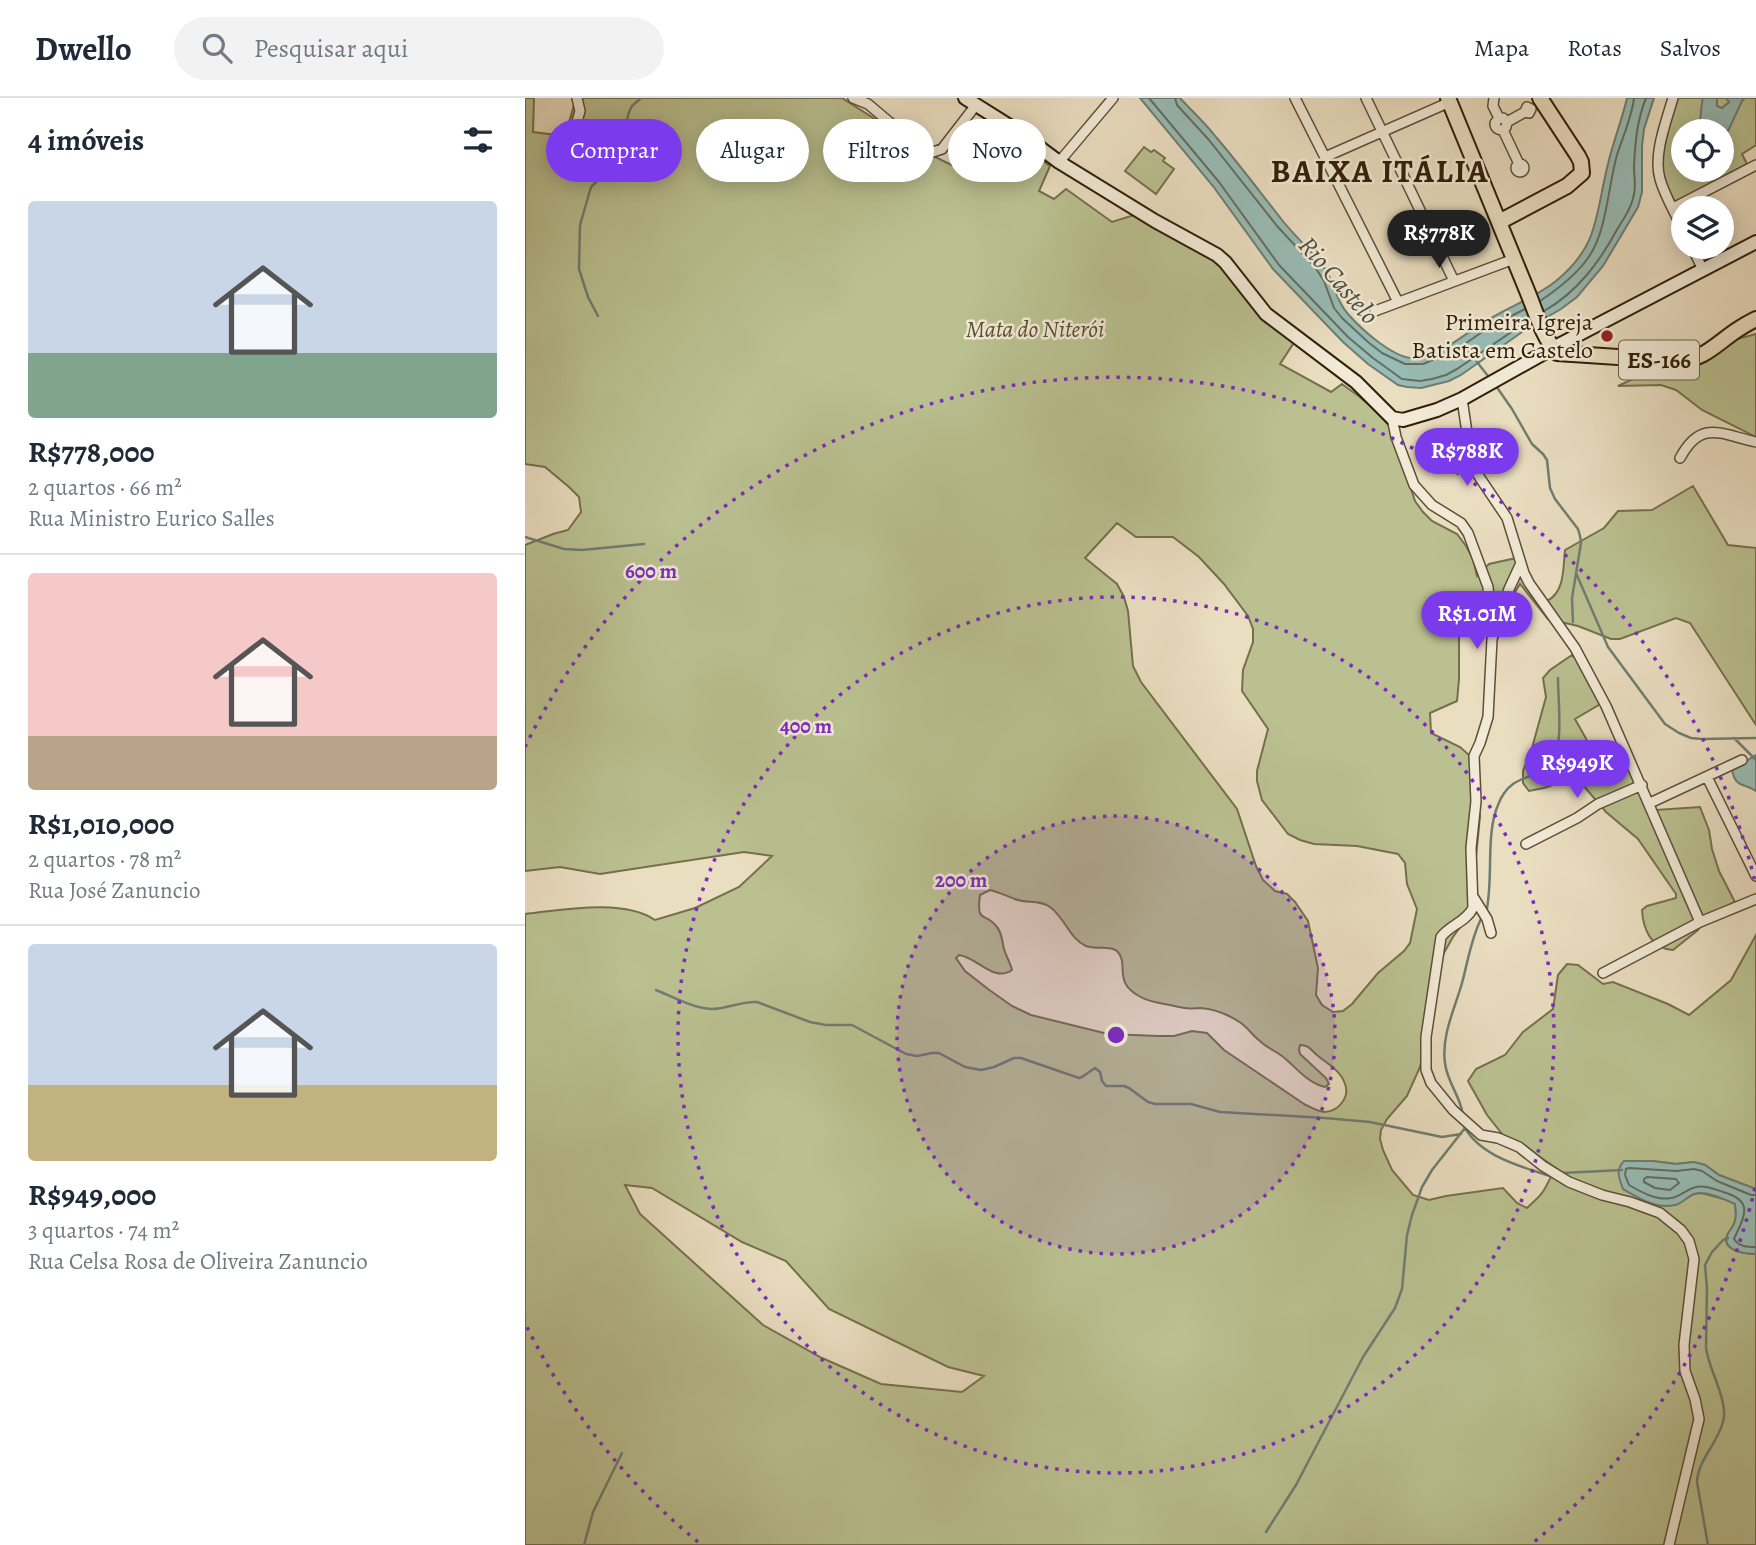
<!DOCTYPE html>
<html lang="pt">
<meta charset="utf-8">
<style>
body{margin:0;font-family:Alegreya,serif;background:#f2f2f3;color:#1f2937;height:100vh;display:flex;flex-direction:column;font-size:26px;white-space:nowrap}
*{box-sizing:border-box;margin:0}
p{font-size:23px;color:#747a83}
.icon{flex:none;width:38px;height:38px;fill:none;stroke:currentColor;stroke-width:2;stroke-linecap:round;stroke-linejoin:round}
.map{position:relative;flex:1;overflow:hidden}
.side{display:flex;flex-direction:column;background:#fff;width:525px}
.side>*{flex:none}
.hud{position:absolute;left:21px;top:21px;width:665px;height:63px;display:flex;gap:14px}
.controls{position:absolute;left:1146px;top:21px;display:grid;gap:14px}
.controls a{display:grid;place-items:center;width:63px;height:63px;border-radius:50%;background:#fff;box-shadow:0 4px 18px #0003;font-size:35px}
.price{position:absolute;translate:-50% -60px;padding:0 16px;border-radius:24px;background:#7c3aed;color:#fff;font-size:23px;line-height:46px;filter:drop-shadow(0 2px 4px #0008)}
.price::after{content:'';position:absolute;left:50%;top:42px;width:21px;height:16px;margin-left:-10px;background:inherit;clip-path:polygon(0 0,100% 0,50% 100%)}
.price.selected{background:#222;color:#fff}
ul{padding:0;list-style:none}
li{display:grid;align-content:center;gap:14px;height:371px;padding:0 28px}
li+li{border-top:2px solid #e0e1e3}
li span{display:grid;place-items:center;height:217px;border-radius:7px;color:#555}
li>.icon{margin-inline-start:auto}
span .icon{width:126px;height:126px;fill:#fffc;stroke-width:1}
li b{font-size:30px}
h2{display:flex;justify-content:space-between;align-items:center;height:84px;padding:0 28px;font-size:30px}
.tag{padding:0 24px;border-radius:32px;background:#fff;box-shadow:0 4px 18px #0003;font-size:24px;line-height:63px}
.tag.selected{background:#7c3aed;color:#fff}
header{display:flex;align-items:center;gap:42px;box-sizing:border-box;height:98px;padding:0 35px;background:#fff;border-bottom:2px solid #e0e1e3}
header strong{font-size:33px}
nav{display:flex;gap:38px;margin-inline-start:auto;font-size:24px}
.search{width:490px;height:63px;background:#f2f2f3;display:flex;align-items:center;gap:18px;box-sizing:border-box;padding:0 24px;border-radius:38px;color:#747a83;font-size:26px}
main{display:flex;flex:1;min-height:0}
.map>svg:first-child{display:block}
.green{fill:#bac090;stroke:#766f4c;stroke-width:2;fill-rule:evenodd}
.water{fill:#98bcb6;stroke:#6f7d70;stroke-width:2}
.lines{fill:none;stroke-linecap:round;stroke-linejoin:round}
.shore{stroke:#646d5e;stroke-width:2}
.stream{stroke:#6f7d70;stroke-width:2.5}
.street-casing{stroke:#5f4e36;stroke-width:12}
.secondary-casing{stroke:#311e07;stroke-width:16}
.primary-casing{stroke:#311e07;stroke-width:18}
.street{stroke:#f1ead7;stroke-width:9}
.secondary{stroke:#f1ead7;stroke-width:12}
.primary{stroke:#eadec1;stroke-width:14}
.ring{fill:none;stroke:#7b2cbf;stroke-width:3.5;stroke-dasharray:3.5 7}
.poi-dot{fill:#8f2418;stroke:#f1ead7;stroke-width:2.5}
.labels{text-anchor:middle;stroke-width:5;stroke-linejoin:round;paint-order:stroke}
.shield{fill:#f1ead7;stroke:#6b5b45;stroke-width:2}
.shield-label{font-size:23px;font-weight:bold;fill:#311e07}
.poi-label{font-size:24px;fill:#311e07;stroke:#f1ead7;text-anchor:end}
.park-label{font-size:24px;font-style:italic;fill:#5a4f30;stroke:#f1ead7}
.water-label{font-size:26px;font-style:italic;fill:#504d3c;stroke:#f1ead7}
.district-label{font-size:32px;font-weight:bold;letter-spacing:2px;fill:#311e07;stroke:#f1ead7}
.centre{fill:#7b2cbf;stroke:#f1ead7;stroke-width:3.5}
.ring-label{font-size:21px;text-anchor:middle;font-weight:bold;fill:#7b2cbf;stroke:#f1ead7;stroke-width:5;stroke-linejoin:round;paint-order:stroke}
</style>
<header>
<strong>Dwello</strong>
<div class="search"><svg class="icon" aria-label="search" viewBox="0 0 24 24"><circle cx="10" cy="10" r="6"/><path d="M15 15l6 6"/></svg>Pesquisar aqui</div>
<nav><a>Mapa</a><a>Rotas</a><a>Salvos</a></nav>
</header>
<main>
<section class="side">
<h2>4 imóveis<svg class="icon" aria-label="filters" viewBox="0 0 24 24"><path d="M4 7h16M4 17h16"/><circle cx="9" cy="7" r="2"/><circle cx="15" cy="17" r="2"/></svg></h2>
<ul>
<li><span style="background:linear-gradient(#c9d6e8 70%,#7fa58c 0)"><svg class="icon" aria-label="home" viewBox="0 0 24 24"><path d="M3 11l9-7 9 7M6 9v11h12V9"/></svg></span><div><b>R$778,000</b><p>2 quartos · 66 m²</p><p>Rua Ministro Eurico Salles</p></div></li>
<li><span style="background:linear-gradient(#f6c9c9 75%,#b9a48a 0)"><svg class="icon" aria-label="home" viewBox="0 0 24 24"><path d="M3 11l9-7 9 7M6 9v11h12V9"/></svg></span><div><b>R$1,010,000</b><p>2 quartos · 78 m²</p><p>Rua José Zanuncio</p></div></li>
<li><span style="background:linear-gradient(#c9d6e8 65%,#c2b280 0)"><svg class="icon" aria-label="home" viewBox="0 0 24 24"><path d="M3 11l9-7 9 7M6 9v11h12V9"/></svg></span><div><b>R$949,000</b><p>3 quartos · 74 m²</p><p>Rua Celsa Rosa de Oliveira Zanuncio</p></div></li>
</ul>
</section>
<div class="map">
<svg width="1231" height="1447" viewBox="0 0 1231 1447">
<rect width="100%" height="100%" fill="#eadec1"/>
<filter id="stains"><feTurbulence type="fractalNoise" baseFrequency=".00286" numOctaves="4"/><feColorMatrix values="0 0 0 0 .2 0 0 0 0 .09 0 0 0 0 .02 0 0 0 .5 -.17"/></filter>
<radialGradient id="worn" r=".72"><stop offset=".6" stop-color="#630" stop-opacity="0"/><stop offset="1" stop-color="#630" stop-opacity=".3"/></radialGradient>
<path class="green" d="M0 0H9L8 34 40 38 51 0H317L406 57 453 80 466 62 486 67 501 51 525 68 514 93 529 101 541 91 587 124 609 117 693 162 770 243 755 266 806 294 817 286C836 299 852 312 866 330L890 403 898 414 907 423 932 436 941 448 948 461 952 478 964 466 996 459 1008 489 1022 503C1040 494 1038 470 1040 452L1079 430 1093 413 1127 412 1168 388 1203 447 1231 450V627L1165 525 1151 520 1095 541H1086L1053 528 1023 521 995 486 973 522 928 523 934 539V581L932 603 905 615 906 635 935 649 944 657 955 718 947 801 948 811 928 839 911 869V898L895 969 882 998 862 1021 856 1032 855 1041 858 1052 867 1072 888 1097 904 1102 921 1098 978 1090 992 1105 1002 1110C1008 1104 1015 1099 1019 1092 1024 1084 1025 1078 1032 1071L1002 1050 978 1037 962 1017 943 983 951 971 980 957 998 934 1028 911 1033 877 1042 866 1053 867 1078 886 1088 884 1143 906 1164 917 1206 882 1231 837V1091L1194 1077 1180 1067 1169 1064 1151 1066 1127 1063H1099L1098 1091 1125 1105 1150 1107 1169 1096 1177 1095 1202 1102 1210 1106C1211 1114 1212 1121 1208 1128 1207 1130 1202 1136 1202 1138 1197 1153 1221 1156 1231 1156V1447H0V816C36 812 99 800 130 822L170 810 214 789 247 758 219 754 75 776 35 769 0 773V447L28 436 43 432 56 414 54 399 44 389 20 369 0 366ZM592 425 611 439H648L674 459 699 486 723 518 728 531V544L718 572 717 593 743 631 732 673V683L737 702 763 736 775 742 789 746 832 748 873 756 880 765 882 786 892 811 885 845 879 853 853 875 827 906 818 913 808 914 797 907 791 897 793 870 783 823 770 804 762 796 750 793 738 782 731 768 712 711 616 584 608 568 603 513 599 499 592 486 560 460ZM465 792C474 794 481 798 490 801 501 806 514 801 525 809 540 820 544 840 561 848 571 852 585 847 592 853 605 866 587 883 614 898 622 903 630 904 639 906 646 907 653 909 660 910 665 911 671 910 676 910 690 911 704 917 716 925 723 930 728 938 735 943 741 949 750 953 757 958 771 969 782 985 800 989L804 986 801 980 775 956 774 951 775 947C784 947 786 952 793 958 803 966 816 973 820 986 825 999 814 1013 800 1014 793 1014 785 1009 779 1006L699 952 682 935 667 933 649 938H633L583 936 506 917 487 908 463 891 440 873 431 860 434 857C452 859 469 885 487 872 485 864 481 858 479 851 477 843 477 835 472 829 460 813 451 827 455 797ZM100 1087 127 1090 217 1144 261 1163 304 1211 423 1269 459 1278 437 1294 356 1286 297 1260 238 1227 115 1116Z
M1152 0H1231V47L1217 56 1222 66 1148 106 1133 76 1144 26ZM1158 33H1197V72H1158Z
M619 49 626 54 629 52 640 60 638 63 649 71 631 96 600 73Z
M1231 236V339L1177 312 1151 292 1136 287 1093 288C1137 267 1183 248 1231 236Z
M1047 557 1063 572 1077 605 1050 621 1068 653 1084 645 1131 712 1175 709 1184 732 1187 751 1194 773 1210 804 1183 818 1173 832 1148 852C1127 851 1118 832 1117 812L1122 808 1151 800V796L1113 741 1081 714 1051 679 1019 690 1004 693 998 685V673L1007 650 1021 599 1018 580 1025 572Z"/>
<path class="water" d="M615 0H655C667 13 680 25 691 39 714 66 735 94 757 122 769 137 783 150 796 165 809 181 810 202 823 216 836 231 867 259 887 260 915 261 943 232 966 220 988 207 1011 199 1031 183 1075 147 1070 117 1083 66 1088 44 1097 22 1102 0H1129L1119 31 1117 48V94L1113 109 1078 168 1052 199 1036 211 1000 232 936 277 924 283 896 290 882 289 873 287 843 266 818 244 748 171 688 88Z
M1178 0H1192V8L1197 10 1204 4 1201 0H1220L1217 3 1203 33 1197 42V33H1172C1177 23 1175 11 1178 0Z
M1231 657V693C1218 684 1211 691 1207 672Z
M1099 1063H1127L1151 1066 1169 1064 1180 1067 1194 1077 1231 1091V1156C1221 1156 1197 1153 1202 1138 1202 1137 1207 1129 1208 1128 1212 1121 1211 1114 1210 1106 1199 1101 1180 1092 1169 1096 1162 1099 1156 1106 1150 1107 1132 1112 1112 1099 1098 1091 1094 1080 1090 1072 1099 1063Z"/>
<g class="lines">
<path class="shore" d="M624 0 694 84 754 167 823 239 848 260 877 281 895 283 907 281 921 277 932 271 1004 222
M650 0 652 7 684 42 752 128 790 169 799 183 809 210 817 220 843 244 857 255 880 266H898L931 252 963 230 1000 211
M1015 203C1033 191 1051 177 1063 160 1082 134 1083 88 1092 57 1098 38 1107 19 1109 0
M1019 213C1053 194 1075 163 1093 130 1100 119 1107 108 1109 96 1111 87 1109 78 1109 69 1110 45 1112 22 1121 0
M1122 1079 1151 1081 1154 1085 1145 1092 1130 1090 1119 1084V1081Z
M1231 1097H1226L1192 1083 1177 1073 1169 1071 1151 1073 1104 1070 1101 1071 1100 1077 1104 1087C1116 1094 1132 1103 1146 1100 1155 1099 1162 1091 1171 1089 1180 1087 1189 1091 1198 1094 1231 1103 1218 1120 1209 1141 1214 1149 1223 1149 1231 1149"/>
<path class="stream" d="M73 218 63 199 54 171 55 127 66 89 87 68 93 57 104 14 107 8 116 0
M952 264 963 278
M971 288 987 311 1007 346 1018 356 1022 362 1025 390 1030 401 1053 431 1055 438 1056 445 1047 500 1048 524
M0 439 39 451 57 452 119 446
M1051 475 1083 549 1140 626 1154 635 1166 640 1177 641 1231 640
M1209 640 1231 662
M961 815C969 782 960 737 973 707 976 699 981 691 988 686 1001 677 1021 676 1029 661 1038 643 1033 601 1033 580
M131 892C148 899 168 910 186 911 202 911 216 903 232 904L285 924 301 927H327L381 956 392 958 407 955H414L440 969 456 972 469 969 489 960H496L554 980 557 979 570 970 575 974 577 983 581 988H599L604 990 623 1004 630 1006H666L695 1014 800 1020 845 1024 917 1039 936 1036
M938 1017C935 997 922 984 920 965 916 938 930 910 937 885 943 863 946 841 956 821
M937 1024C951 1057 994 1068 1025 1078
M1037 1075 1097 1072
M741 1434 771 1387 838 1259 870 1210 877 1191 882 1137 887 1117 897 1089 907 1072 940 1030
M59 1447 68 1414 97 1355
M1183 1447 1172 1384C1173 1362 1192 1346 1198 1324 1204 1303 1184 1273 1181 1250L1182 1190 1180 1167 1187 1154 1198 1142 1203 1140"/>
<g class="street-casing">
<path id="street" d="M328 0 343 6 382 39 408 54 417 51 451 7
M770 0 873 204
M841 0 929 183
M969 0 968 8 974 20
M1148 0C1141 24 1128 57 1135 81 1140 99 1151 116 1158 132
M1002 9 1006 11 1004 15 1000 14Z
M982 24 1000 14
M978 32 981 29 982 24 978 20H974L970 25C970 30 973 32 978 32L994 66
M800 59 925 4
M534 64 588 0
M991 70a4 4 0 1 1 8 0a4 4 0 1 1-8 0Z
M38 72 55 13 52 0
M1148 110 1231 67
M1167 149 1178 172
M850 213 989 161
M937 301 947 368 982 420 999 475 1004 485 1050 550 1081 608 1175 824
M867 320 871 339 889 387 907 407 936 425 943 435 963 489 967 535
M1155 360C1176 321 1195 336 1231 344
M996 465 984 491 967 541 963 619 955 645 949 658 951 703 946 750 948 810C941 824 925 827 916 839L901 939V972L906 985 928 1012 956 1037 973 1040 994 1049 1018 1068 1044 1084 1077 1097 1105 1104 1135 1115 1156 1132 1164 1143 1169 1161 1159 1247 1160 1273 1170 1301 1174 1321 1144 1447
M1182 679 1231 778
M1125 705 1217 662
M1001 746 1052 720 1073 706 1117 687
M949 800 962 821 966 835
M1078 875 1175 824 1231 801"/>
</g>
<g class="secondary-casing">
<path id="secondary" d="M440 0 491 32 534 64 630 123 692 157 700 164 741 216 831 284 867 320 878 322 912 312 937 301 1028 250 1231 144"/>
</g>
<g class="primary-casing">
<path id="primary" d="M923 0 1003 195C1011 215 1018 239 1032 255L1154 263C1180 261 1191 246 1212 232 1218 228 1225 224 1231 221
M974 124 1042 88 1057 75 1056 64 1053 58 1015 0"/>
</g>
<use href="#street" class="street"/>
<use href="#secondary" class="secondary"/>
<use href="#primary" class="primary"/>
</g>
<circle cx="591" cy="937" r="219" fill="#7b2cbf" fill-opacity=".12"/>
<g class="ring">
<circle cx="591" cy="937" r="219"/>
<circle cx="591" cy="937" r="438"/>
<path d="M1230 1090A657 657 0 0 1 1009 1444M173 1444A657 657 0 0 1 0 1225M0 649A657 657 0 0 1 1230 784"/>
</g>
<circle class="poi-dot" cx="1082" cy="238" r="7"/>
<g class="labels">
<rect class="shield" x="1094" y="242.5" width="80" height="39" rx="5"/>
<g class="shield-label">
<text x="1134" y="270">ES-166</text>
</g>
<g class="poi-label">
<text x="1068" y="232">Primeira Igreja<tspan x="1068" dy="28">Batista em Castelo</tspan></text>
</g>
<g class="park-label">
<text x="510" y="239">Mata do Niterói</text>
</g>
<g class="water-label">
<text transform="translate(814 182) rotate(49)" y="9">Rio Castelo</text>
</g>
<g class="district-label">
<text x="855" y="84">BAIXA ITÁLIA</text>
</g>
</g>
<circle cx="591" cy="937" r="10" class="centre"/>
<g class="ring-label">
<text x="126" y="480">600 m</text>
<text x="281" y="635">400 m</text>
<text x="436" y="789">200 m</text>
</g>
<rect width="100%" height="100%" filter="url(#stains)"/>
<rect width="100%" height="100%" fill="url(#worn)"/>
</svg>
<div class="controls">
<a><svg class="icon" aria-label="locate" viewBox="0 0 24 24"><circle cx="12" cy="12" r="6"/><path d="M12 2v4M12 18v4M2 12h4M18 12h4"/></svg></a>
<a><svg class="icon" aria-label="layers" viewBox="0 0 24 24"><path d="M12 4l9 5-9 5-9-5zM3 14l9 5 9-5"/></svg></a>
</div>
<b class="price selected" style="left:914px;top:172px">R$778K</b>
<b class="price" style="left:942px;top:390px">R$788K</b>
<b class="price" style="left:952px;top:553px">R$1.01M</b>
<b class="price" style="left:1052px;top:702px">R$949K</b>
<div class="hud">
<a class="tag selected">Comprar</a>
<a class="tag">Alugar</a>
<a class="tag">Filtros</a>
<a class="tag">Novo</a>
</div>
</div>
</main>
